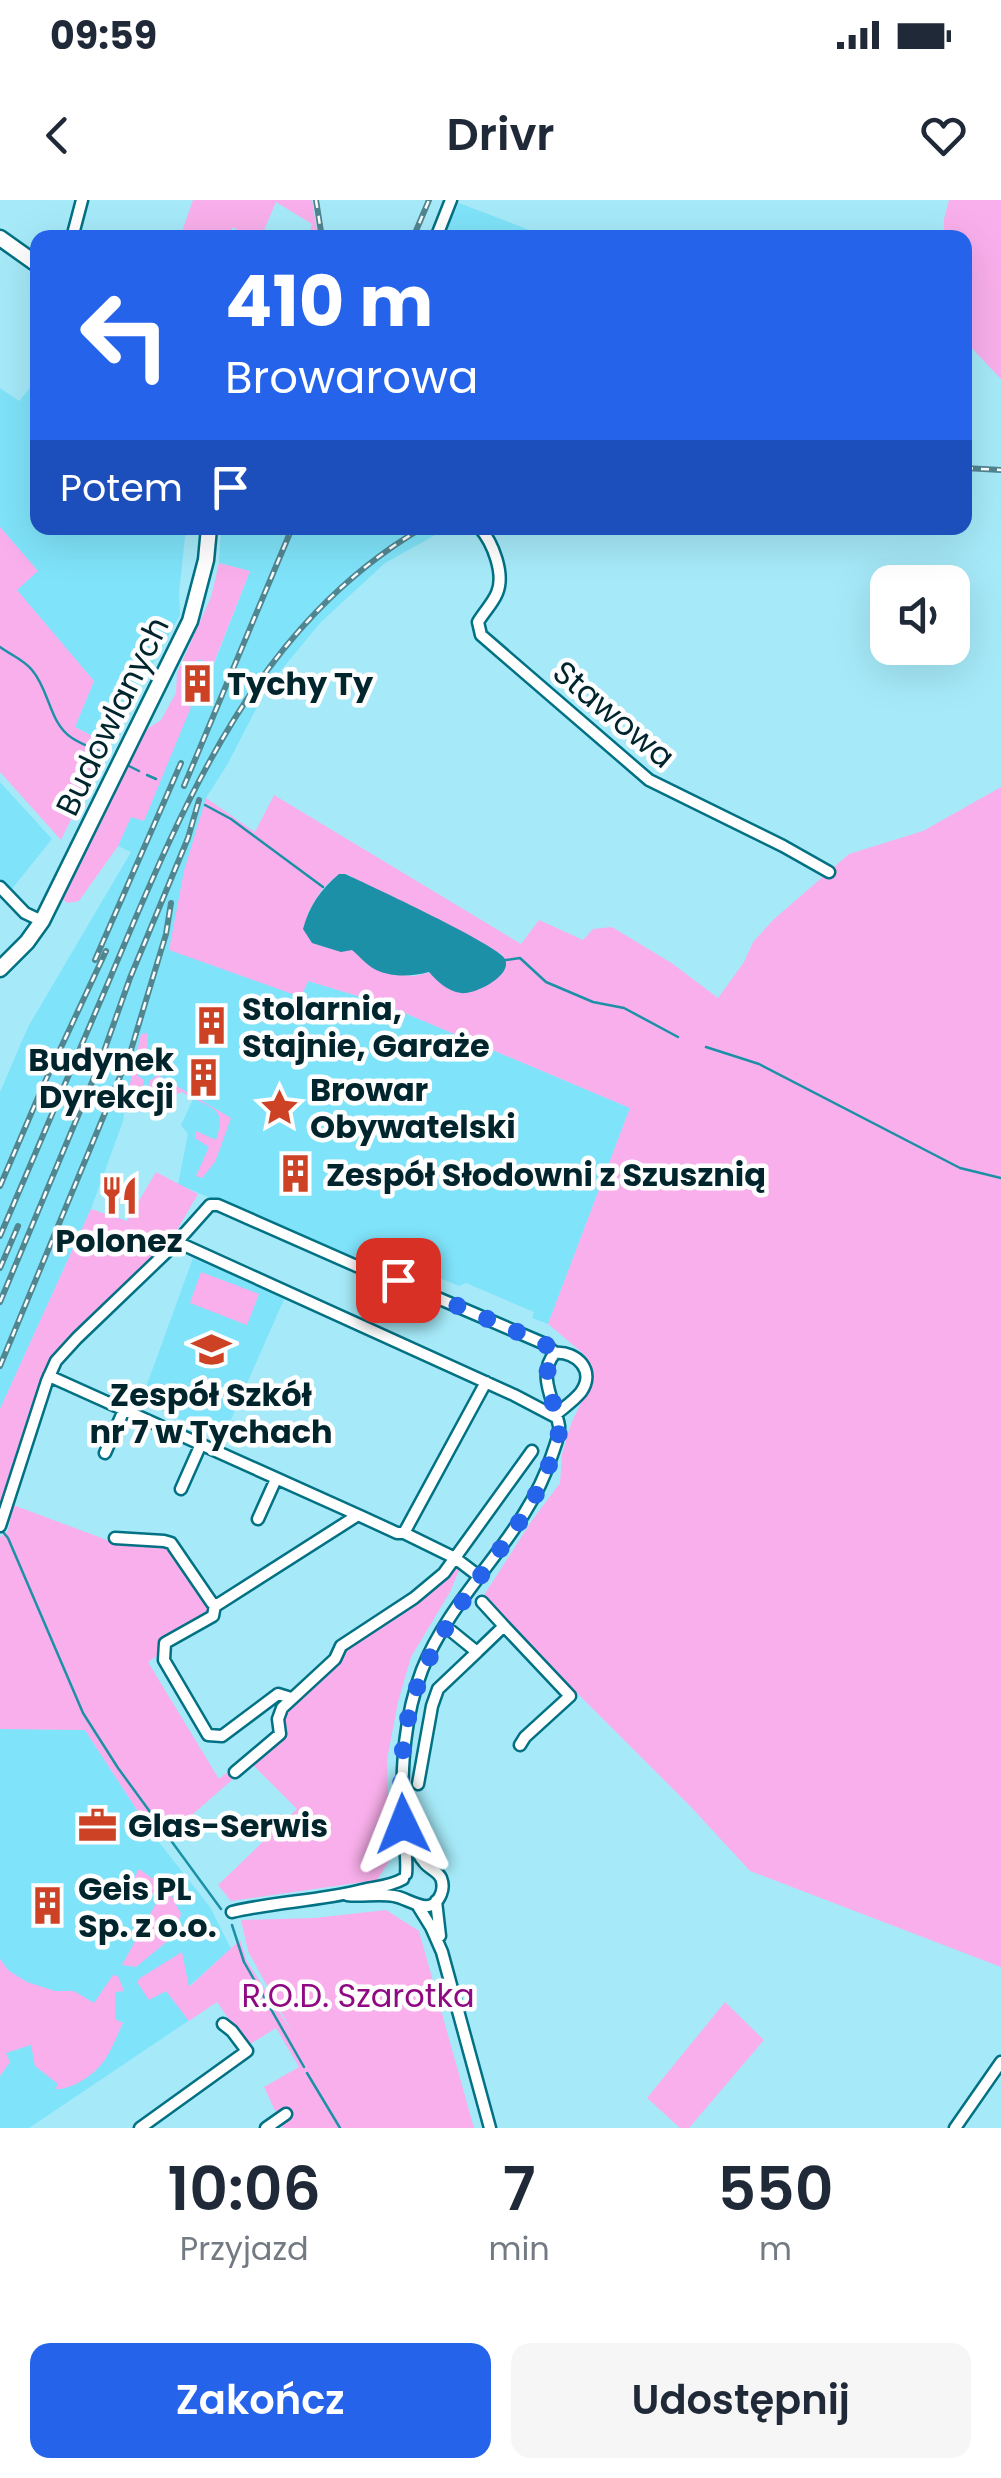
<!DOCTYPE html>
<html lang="pl">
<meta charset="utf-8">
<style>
body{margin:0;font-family:Poppins,sans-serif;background:#f6f6f7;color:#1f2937;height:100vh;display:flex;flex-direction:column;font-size:38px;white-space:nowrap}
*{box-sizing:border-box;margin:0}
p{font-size:32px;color:#747a83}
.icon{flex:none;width:55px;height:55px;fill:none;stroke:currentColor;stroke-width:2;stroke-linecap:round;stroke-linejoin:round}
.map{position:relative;height:1928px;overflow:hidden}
.side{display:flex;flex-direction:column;background:#fff;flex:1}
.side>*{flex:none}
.top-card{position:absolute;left:30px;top:30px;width:942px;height:305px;border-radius:20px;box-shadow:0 10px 40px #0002;background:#2563eb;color:#fff;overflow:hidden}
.controls{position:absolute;left:870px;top:365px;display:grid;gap:20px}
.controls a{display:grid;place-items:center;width:100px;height:100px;border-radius:20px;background:#fff;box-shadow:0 10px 40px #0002;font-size:50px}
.pin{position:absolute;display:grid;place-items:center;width:85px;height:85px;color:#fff;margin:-42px;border-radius:20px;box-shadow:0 5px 15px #0006}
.me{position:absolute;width:110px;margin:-55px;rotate:358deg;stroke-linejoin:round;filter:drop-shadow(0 0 8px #0008)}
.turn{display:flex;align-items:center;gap:35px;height:210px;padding:0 30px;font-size:45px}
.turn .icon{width:130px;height:130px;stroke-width:2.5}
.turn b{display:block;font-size:70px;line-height:85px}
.then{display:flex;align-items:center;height:95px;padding:0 30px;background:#0003;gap:20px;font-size:38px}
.eta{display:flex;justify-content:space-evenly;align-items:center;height:170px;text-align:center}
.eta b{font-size:60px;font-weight:600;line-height:70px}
.action{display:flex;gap:20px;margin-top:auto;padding:20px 30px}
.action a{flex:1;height:115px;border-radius:20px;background:#2563eb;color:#fff;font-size:40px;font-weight:600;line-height:115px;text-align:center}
.action a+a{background:#f6f6f7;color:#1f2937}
.status{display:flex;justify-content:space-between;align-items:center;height:70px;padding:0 50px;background:#fff;direction:ltr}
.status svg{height:28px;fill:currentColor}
header{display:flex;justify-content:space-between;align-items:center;height:130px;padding:0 30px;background:#fff;font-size:45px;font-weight:600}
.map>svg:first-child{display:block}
.built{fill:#7fe3f9}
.green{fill:#f9afeb;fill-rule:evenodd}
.water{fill:#1c90a6}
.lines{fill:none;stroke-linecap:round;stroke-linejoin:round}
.stream{stroke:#1c90a6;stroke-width:2.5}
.street-casing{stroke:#017183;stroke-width:15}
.secondary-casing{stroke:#017183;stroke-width:19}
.street{stroke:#fff;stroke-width:10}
.secondary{stroke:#fff;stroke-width:14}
.rail-casing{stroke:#518590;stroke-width:6}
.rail{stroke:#fefefe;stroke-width:2.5;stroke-dasharray:8;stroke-linecap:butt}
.route{stroke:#2563eb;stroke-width:18;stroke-dasharray:0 32.4}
.labels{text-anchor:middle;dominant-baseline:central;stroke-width:9;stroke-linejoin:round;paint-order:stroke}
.poi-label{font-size:32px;font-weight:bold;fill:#00252d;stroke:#fefefe;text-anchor:start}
.street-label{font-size:32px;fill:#00252d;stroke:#fefefe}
.park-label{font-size:32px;fill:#8f0982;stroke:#fefefe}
</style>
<div class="status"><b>09:59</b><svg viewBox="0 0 49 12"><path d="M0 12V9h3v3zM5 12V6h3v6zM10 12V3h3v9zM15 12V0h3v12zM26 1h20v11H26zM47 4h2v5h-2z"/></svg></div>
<header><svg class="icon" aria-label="back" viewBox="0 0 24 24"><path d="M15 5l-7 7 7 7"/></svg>Drivr<svg class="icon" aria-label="heart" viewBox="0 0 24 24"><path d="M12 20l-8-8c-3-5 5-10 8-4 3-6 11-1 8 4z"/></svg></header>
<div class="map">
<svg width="1001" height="1928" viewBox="0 0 1001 1928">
<rect width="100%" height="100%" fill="#a6eaf9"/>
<path class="built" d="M 459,3 L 532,31 L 530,37 L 442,37 Z
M 37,180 L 38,328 L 186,328 L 179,393 L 180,415 L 108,544 L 75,527 L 94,481 L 16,390 L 37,371 L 0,327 L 0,188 L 19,201 Z
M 221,328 L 448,328 L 385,363 L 321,422 L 268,486 L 227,565 L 206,598 L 300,797 L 308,781 L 381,803 L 630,908 L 548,1124 L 532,1118 L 534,1112 L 466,1083 L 459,1086 L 391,1058 L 386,1068 L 379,1071 L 373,1069 L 178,984 L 188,934 L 181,925 L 193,899 L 182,892 L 176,894 L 169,890 L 170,886 L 164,883 L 149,891 L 151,904 L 126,901 L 123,921 L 91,1009 L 0,1209 L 0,892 L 28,827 L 131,652 L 118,646 L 131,616 L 143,621 L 190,506 L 181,503 L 199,459 L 214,464 L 250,371 L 219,363 Z
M 0,582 L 52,639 L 11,690 L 0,678 Z
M 193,1058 L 285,1097 L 226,1231 L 220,1238 L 141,1201 Z
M 0,1529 L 85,1530 L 154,1636 L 210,1707 L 231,1749 L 188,1787 L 206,1809 L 29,1928 L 0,1928 Z"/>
<path class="green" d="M 193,0 L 312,0 L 318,37 L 309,37 L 312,24 L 276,2 L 261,37 L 247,37 L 233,27 L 227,37 L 180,37 Z
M 949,0 L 1001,0 L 1001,179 L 965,141 L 965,38 L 944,37 L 944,19 Z
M 0,327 L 38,371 L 17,390 L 94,481 L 75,527 L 108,544 L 61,640 L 0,572 Z
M 219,363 L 250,371 L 213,465 L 199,459 L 181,502 L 191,507 L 144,621 L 131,617 L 118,646 L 79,701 L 68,703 L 61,699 L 64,690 L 144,531 L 161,520 L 176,493 L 177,473 L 211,397 Z
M 1001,587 L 1001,1767 L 750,1671 L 691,1607 L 482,1398 L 533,1319 L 560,1283 L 562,1254 L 571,1224 L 590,1183 L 592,1174 L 586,1156 L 548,1124 L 630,908 L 381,803 L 308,781 L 301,797 L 169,750 L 184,671 L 206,598 L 255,632 L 274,595 L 521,744 L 539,720 L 583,740 L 593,729 L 612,727 L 673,764 L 718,798 L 744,762 L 753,742 L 773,720 L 849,654 L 923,631 ZM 339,674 L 346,674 L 503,755 L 414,776 L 391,774 L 360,756 L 307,714 L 323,688 Z
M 148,833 L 147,856 L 140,858 L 136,865 L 138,876 L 144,880 L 140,897 L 143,897 L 146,880 L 146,899 L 148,900 L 149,881 L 158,875 L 231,918 L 215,962 L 202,978 L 196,976 L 209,947 L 195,938 L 196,931 L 216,940 C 228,904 210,910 182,892 L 176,894 L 169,890 L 170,886 L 164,883 L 149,891 L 151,904 L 126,901 L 141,834 Z
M 156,972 L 198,994 L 170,1042 L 55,1154 L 46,1169 L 0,1312 L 0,1209 L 91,1009 L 127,1021 Z
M 201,1072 L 259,1094 L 247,1125 L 190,1103 Z
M 13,1305 L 115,1343 L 148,1343 L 169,1347 L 218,1416 L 148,1462 L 219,1579 L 270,1537 L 285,1508 L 342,1451 L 416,1401 L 454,1367 L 461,1366 L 450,1392 L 411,1457 L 398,1502 L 387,1560 L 390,1660 L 377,1680 L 231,1701 L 218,1685 L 297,1609 L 251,1563 L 175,1630 L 154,1636 L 85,1530 L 0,1529 L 0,1337 L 8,1331 Z
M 139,1669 L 168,1689 L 181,1714 L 176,1734 L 136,1767 L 122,1765 L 159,1698 L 133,1680 Z
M 386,1710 L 419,1731 L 474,1928 L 283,1928 L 264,1887 L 299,1867 L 276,1828 L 247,1846 L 217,1802 L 189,1821 L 166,1791 L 149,1800 L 137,1782 L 140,1778 L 182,1752 L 189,1787 L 240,1740 L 247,1761 L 292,1832 L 248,1751 L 241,1720 L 314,1718 Z
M 0,1759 L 9,1771 L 27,1782 L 55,1791 L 74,1791 L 94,1803 L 113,1775 L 118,1776 L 124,1791 L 115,1792 L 115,1819 L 123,1823 C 117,1835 112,1850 104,1861 C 94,1875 72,1890 55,1889 L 58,1884 L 35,1866 L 31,1845 L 6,1853 L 10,1862 L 0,1876 Z
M 725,1802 L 764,1840 L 689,1928 L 680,1928 L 647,1898 Z"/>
<path class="water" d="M 339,674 L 345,674 C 367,684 500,746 505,759 C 513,776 474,795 461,793 C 447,791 438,782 429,772 C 411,777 388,778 371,767 C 364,762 358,755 352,750 L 341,752 L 312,743 L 303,729 C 309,706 321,689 339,674 Z"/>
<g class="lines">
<path class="stream" d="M 0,447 C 11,455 24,460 32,470 C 50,491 49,523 72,538 C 81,544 92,548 101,552
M 129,566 L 139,571
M 147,575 L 156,579
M 205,605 L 231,619 L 323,687
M 506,760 L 520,758 L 546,782 L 593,802 L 624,808 L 678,837
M 706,847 L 759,864 L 960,968 L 1001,978
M 3,1332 L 8,1338 L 83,1513 L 118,1568 L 221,1709
M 232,1725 L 244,1762 L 304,1867
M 307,1873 L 340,1928"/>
<defs>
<path id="street" d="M 72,38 L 82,0
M 436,38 L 451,0
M 480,328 C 493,343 505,374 497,393 C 493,403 484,412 478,422 L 481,435 L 649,580 L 783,646 L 829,672
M 0,687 L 25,713 L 42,721
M 177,1042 L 514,1195 L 554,1216
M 49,1176 L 358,1315
M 554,1216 C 563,1208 574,1201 581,1192 C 596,1171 577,1151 555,1153
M 105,1253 L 124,1210
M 181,1289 L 201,1244
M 258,1319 L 276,1279
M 0,1326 L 47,1181 L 56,1161 L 77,1138 L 177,1042 L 210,1005 L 218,1005 L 377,1075 L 398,1081 L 545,1144 L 555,1153
M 404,1333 L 455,1358 L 480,1377
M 115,1338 L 164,1341 L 171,1343 L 212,1403 L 217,1405 L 358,1315 L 397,1333 L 404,1333 L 486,1182
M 482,1402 L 504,1426
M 215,1405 L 213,1416 L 165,1443 L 164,1460 L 208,1535 L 222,1536 L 278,1494 L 291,1498
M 477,1452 L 504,1426 L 570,1496 L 525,1537 L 520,1545
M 235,1572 L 280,1534 L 278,1519 L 282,1508 L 335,1459 L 341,1446 L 414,1398 L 444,1373 L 532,1251
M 418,1584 L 432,1506 L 438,1489 L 477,1452 L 445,1426
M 406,1674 C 408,1653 402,1634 402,1613 C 402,1564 404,1517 422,1470 C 453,1391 526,1337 552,1255 C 555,1246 560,1235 559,1226 C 555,1202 536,1175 555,1153
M 347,1695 C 362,1697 378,1693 394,1696 C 409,1698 431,1719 441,1694 C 443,1689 443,1683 441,1678 C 437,1670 429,1669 424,1662 C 414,1651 411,1632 408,1618
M 436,1701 L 440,1736
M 418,1706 L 431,1727 L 442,1752 L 490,1928
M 232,1712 C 273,1702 317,1701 358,1691 C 374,1687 389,1687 403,1679
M 140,1928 L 247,1851 L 232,1831 L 223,1824
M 266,1928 L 286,1914
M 955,1928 L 1001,1862"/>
<path id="secondary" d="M 0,38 L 38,65
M 0,769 L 27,742 L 42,721 L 190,421 L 206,360 L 209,328"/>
</defs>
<use href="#street" class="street-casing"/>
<use href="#secondary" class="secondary-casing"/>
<use href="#street" class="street"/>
<use href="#secondary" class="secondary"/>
<defs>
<path id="rail" d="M 316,0 L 322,38
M 413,38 L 429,0
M 965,268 L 1001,270
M 184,586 L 292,328
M 95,760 L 181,563
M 0,986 L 43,886 L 106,751
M 0,1036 C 37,950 74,863 111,776 C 183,605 255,426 422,328
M 0,1068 L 18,1026
M 0,1102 L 98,868 L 130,778 L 188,638 L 199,600
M 0,1166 L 131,850 L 166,734 L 171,703"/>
</defs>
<use href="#rail" class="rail-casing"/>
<use href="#rail" class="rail"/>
</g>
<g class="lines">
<path class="route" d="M 398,1080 L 545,1144 L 556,1154 C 536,1175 556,1202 559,1226 C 560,1240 552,1258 547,1270 C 532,1309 506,1341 482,1374 C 420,1459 394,1517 403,1624"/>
</g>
<defs>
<symbol id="building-bare" viewBox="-9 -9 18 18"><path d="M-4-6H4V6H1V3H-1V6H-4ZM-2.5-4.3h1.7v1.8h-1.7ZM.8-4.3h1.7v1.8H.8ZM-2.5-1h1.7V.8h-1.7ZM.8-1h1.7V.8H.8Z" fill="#cd4225" stroke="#fefefe" stroke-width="2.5" paint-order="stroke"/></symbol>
<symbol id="sight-bare" viewBox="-9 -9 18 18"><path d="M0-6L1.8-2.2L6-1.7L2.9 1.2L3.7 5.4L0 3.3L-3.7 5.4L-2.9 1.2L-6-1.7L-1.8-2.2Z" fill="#cd4225" stroke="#fefefe" stroke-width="2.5" paint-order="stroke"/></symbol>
<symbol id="restaurant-bare" viewBox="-9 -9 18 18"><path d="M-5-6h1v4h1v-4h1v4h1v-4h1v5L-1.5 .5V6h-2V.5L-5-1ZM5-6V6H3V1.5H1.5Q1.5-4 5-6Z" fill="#cd4225" stroke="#fefefe" stroke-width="2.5" paint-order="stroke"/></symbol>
<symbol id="school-bare" viewBox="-9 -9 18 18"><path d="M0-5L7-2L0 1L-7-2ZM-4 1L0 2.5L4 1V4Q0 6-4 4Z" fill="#cd4225" stroke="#fefefe" stroke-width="2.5" paint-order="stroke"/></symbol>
<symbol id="office-bare" viewBox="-9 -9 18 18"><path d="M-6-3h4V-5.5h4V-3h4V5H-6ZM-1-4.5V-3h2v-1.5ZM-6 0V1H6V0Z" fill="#cd4225" stroke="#fefefe" stroke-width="2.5" paint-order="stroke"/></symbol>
</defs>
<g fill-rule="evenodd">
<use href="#building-bare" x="170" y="456" width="55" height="55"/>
<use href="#building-bare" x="184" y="798" width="55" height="55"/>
<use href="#building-bare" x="176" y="850" width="55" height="55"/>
<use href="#sight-bare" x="252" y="880" width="55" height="55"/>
<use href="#building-bare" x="268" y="946" width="55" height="55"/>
<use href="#restaurant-bare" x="92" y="968" width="55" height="55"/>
<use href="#school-bare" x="184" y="1122" width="55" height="55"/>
<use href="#office-bare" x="70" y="1598" width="55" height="55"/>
<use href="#building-bare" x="20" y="1678" width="55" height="55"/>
</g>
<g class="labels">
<g class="poi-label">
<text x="227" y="483">Tychy Ty</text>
<text x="242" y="808">Stolarnia,<tspan x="242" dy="37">Stajnie, Garaże</tspan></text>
<text x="174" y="859" text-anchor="end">Budynek<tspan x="174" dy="37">Dyrekcji</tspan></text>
<text x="310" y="889">Browar<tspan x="310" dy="37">Obywatelski</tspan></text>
<text x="326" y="974">Zespół Słodowni z Szusznią</text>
<text x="119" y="1040" text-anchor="middle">Polonez</text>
<text x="211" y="1194" text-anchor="middle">Zespół Szkół<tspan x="211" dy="37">nr 7 w Tychach</tspan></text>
<text x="128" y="1625">Glas-Serwis</text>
<text x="78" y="1688">Geis PL<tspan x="78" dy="37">Sp. z o.o.</tspan></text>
</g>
<g class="street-label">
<text transform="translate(614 514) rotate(40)">Stawowa</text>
<text transform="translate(112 516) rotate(-64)">Budowlanych</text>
</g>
<g class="park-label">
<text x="358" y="1795">R.O.D. Szarotka</text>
</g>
</g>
</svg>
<div class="controls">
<a><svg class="icon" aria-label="sound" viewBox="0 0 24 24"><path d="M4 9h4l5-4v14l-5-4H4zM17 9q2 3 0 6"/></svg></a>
</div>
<div class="pin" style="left:398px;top:1080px;background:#d93025"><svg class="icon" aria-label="arrive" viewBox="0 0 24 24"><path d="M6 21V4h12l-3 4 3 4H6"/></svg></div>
<svg class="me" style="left:403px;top:1624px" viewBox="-20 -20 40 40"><path d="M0-17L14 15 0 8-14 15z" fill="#2563eb" stroke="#fff" stroke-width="4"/></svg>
<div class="top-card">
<div class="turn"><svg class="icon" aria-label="left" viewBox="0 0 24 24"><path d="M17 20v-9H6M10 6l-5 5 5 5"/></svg><div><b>410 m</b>Browarowa</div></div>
<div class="then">Potem<svg class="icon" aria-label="arrive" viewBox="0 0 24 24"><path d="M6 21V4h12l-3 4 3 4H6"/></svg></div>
</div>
</div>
<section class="side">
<div class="eta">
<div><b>10:06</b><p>Przyjazd</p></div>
<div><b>7</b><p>min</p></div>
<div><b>550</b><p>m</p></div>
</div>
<div class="action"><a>Zakończ</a><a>Udostępnij</a></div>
</section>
